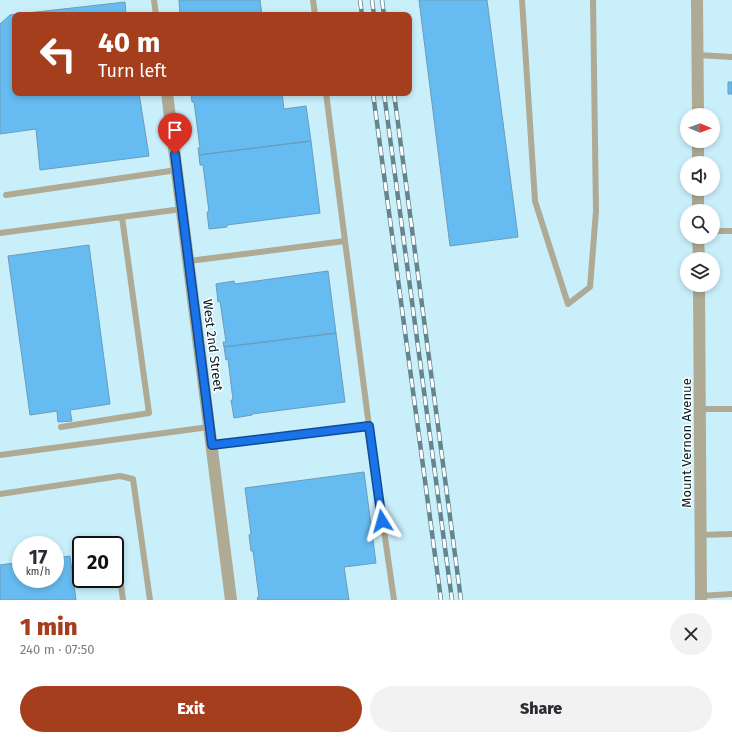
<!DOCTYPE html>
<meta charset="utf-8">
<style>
body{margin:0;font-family:"Fira Sans",sans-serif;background:#f2f2f3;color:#2b2b33;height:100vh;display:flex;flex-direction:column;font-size:15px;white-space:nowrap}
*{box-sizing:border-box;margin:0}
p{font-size:13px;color:#7c7c81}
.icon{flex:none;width:22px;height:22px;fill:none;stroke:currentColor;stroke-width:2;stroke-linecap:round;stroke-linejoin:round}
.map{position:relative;height:600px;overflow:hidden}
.sheet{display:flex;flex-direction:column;background:#fff;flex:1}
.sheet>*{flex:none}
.guide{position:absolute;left:12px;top:12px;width:400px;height:84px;border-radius:8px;box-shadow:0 2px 6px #0003;background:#a53e1c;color:#fff;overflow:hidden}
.needle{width:26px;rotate:91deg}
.buttons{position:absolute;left:680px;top:108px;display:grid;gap:8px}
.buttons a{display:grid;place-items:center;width:40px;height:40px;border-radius:50%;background:#fff;box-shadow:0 2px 6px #0003;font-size:20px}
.speed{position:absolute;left:12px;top:536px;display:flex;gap:8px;font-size:20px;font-weight:700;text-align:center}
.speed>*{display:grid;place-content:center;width:52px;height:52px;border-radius:50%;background:#fff;box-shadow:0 2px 6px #0003;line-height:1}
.speed small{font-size:10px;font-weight:400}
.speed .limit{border:2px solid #111;border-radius:6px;background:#fff;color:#111}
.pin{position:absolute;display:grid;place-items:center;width:34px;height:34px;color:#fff;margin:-41px -17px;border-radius:50% 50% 50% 0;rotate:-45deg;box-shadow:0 0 4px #0007}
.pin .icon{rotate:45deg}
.me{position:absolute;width:44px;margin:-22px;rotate:352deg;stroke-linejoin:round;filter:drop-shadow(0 0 3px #0008)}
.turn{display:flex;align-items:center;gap:14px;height:84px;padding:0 20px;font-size:18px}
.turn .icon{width:52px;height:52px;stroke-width:2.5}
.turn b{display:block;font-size:28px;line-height:34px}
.round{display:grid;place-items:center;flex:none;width:42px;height:42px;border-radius:21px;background:#f2f2f3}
.headline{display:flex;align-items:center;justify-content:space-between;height:68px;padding:0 20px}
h1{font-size:24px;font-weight:800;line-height:30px;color:#a53e1c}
.cta{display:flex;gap:8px;margin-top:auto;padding:8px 20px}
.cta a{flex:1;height:46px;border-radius:24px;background:#a53e1c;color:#fff;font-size:16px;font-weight:800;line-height:46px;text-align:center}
.cta a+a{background:#f2f2f3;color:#2b2b33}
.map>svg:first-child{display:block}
.building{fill:#66bcf1;stroke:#6a9cbc}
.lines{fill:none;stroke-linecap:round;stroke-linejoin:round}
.lane{stroke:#aeaa93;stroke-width:6}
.street{stroke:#aeaa93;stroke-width:12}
.rail-casing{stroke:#64858e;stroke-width:4.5}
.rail{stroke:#fff;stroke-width:3;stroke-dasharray:9;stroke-linecap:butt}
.route-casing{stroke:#114b97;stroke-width:10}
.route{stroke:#1a73e8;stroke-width:7}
.labels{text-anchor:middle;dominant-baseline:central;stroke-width:3;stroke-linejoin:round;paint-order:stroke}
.street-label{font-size:13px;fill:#011c23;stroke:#fff}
</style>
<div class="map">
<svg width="732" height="600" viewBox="0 0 732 600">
<rect width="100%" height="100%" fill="#c9effb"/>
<path class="building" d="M 179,0 L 260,0 L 262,15 L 180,15 Z
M 419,0 L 487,0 L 518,237 L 450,246 Z
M 125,2 L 126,15 L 15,15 L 15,93 L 139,93 L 149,156 L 40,170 L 36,129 L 0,134 L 0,24 L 10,15 Z
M 728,82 L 732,82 L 732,94 L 728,94 Z
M 191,93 L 282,93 L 284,109 L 306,106 L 311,141 L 199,155 L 198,148 L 200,148 L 194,102 L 192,102 Z
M 311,141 L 320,213 L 227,225 L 227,227 L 209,229 L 207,212 L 209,212 L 203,165 L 200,165 L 199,155 Z
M 89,245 L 110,404 L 70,410 L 72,421 L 58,422 L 57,411 L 30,415 L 8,256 Z
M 328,271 L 336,333 L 224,347 L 223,342 L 226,342 L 220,301 L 218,302 L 216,284 L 234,281 L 235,284 Z
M 336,333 L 345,402 L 252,414 L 252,415 L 234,418 L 231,400 L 233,400 L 228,359 L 226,360 L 224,347 Z
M 364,472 L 376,563 L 344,567 L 349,600 L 258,600 L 257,598 L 259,597 L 253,551 L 251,551 L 249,535 L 251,534 L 245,488 Z
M 70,556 L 76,600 L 0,600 L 0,565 L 21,562 L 21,579 L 55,579 L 55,558 Z"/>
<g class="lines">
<path class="lane" d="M 154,0 L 156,15
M 313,0 L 315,15
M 522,0 L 535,201 L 568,304 L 590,287 L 596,211 L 593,0
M 697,55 L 732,57
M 326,93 L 345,241
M 6,195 L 177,170
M 713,231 L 732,231
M 0,233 L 182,209
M 189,261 L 345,241 L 369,426
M 699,409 L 732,409
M 61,427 L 149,413 L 122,217
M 212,445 L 369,426 L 394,600
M 0,455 L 209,427
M 0,494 L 120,476 L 133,479 L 150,600
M 700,535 L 732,534
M 120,577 L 123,600
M 700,596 L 732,594"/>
<path class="street" d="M 697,0 L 698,115
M 167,93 L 231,600
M 698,141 L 698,163
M 698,189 L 698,211
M 698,237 L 699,259
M 699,285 L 701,600"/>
<defs>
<path id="rail" d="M 360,0 L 362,15
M 372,0 L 374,15
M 382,0 L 384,15
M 373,93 L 441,600
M 384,93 L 452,600
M 394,93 L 461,600"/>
</defs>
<use href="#rail" class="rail-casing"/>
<use href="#rail" class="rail"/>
</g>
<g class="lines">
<defs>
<path id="route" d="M 175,154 L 212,445 L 369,426 L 382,521"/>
</defs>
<use href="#route" class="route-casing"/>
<use href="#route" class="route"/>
</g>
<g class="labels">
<g class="street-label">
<text transform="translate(213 345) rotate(83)">West 2nd Street</text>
<text transform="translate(686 443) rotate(-90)">Mount Vernon Avenue</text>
</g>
</g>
</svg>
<div class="buttons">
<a><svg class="needle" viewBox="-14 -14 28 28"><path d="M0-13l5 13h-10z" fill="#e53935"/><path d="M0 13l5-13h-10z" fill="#7c7c81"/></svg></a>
<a><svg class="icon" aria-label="sound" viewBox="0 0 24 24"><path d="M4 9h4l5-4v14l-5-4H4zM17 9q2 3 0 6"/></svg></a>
<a><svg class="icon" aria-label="search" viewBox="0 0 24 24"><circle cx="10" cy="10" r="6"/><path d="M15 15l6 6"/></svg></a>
<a><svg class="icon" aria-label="layers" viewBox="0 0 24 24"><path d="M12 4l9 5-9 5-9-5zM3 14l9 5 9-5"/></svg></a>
</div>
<div class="speed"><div>17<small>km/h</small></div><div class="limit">20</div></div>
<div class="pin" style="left:175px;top:154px;background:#d93025"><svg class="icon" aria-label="arrive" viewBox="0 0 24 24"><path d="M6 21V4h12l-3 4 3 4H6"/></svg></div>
<svg class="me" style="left:382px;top:521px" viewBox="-20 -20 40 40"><path d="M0-17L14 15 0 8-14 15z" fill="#1a73e8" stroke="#fff" stroke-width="4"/></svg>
<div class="guide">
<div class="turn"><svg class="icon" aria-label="left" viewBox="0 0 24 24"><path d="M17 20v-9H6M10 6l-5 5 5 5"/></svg><div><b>40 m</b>Turn left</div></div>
</div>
</div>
<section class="sheet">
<div class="headline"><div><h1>1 min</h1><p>240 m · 07:50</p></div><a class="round"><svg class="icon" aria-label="close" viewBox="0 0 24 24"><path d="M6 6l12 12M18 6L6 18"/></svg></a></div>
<div class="cta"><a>Exit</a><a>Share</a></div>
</section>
